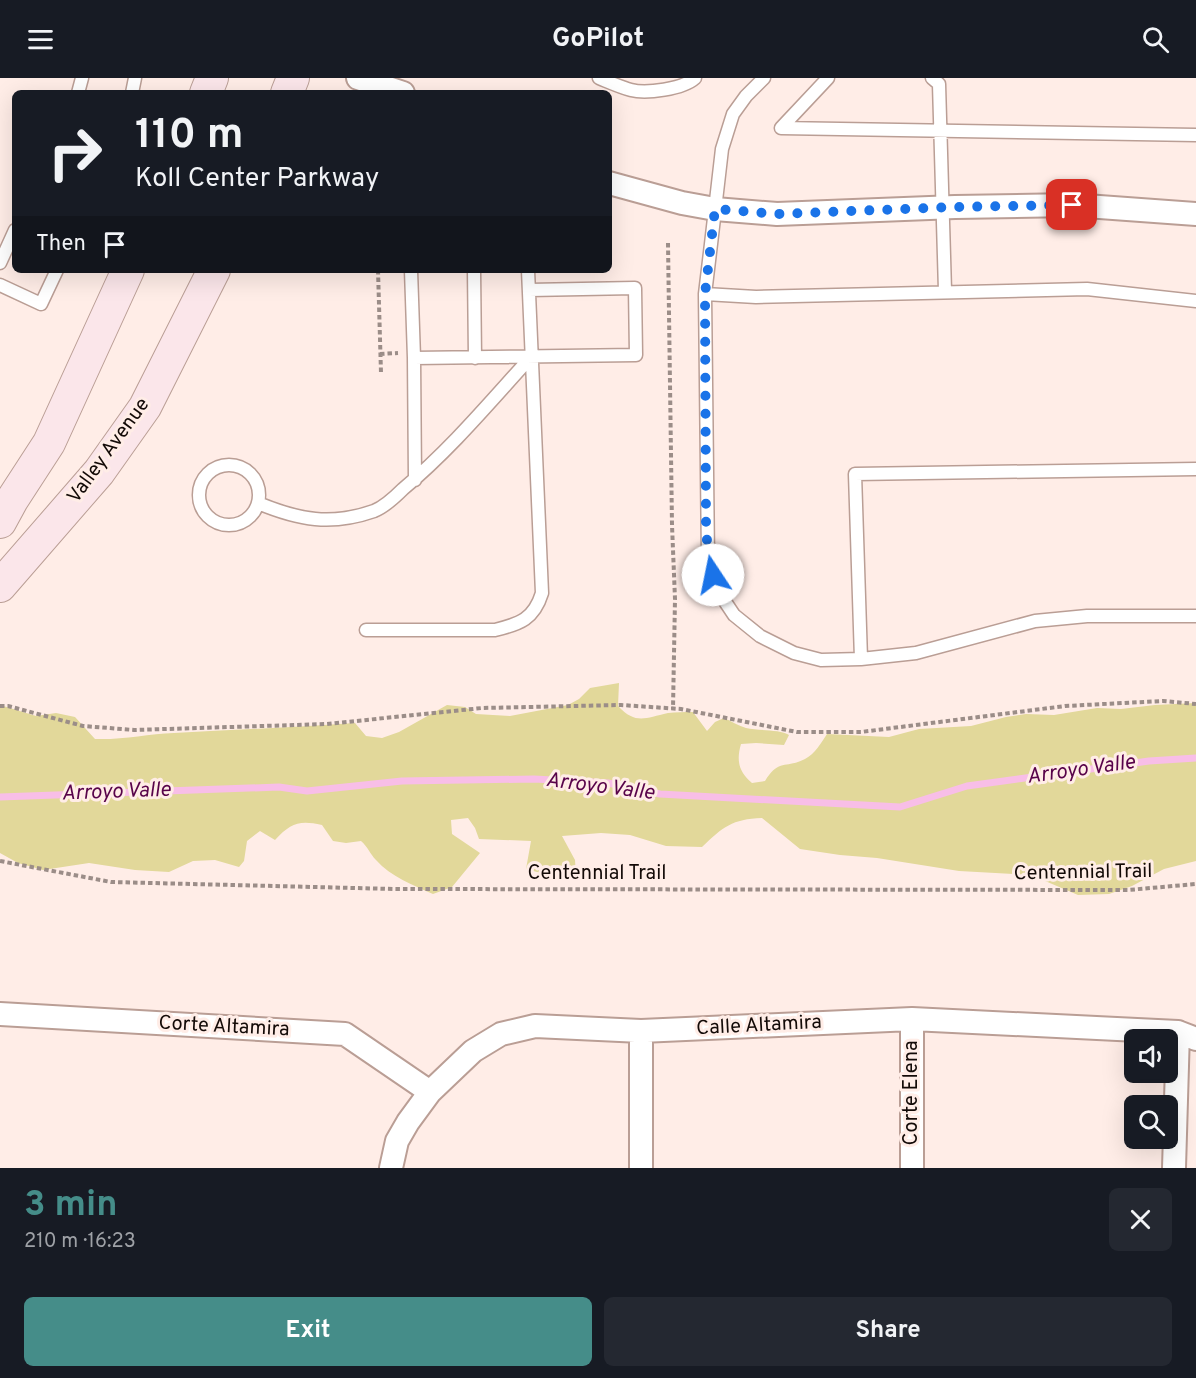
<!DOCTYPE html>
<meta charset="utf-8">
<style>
body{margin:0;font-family:Overpass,sans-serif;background:#242831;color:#f1f3f6;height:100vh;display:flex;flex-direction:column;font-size:22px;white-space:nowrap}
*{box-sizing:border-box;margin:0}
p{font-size:20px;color:#9ea1a6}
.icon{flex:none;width:33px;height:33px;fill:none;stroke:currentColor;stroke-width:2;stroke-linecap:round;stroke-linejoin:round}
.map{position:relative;height:1090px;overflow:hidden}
.sheet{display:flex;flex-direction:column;background:#171b24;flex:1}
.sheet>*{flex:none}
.guide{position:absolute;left:12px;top:12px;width:600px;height:183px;border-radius:9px;box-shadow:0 6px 24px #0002;background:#171b24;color:#f1f3f6;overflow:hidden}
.buttons{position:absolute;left:1124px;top:951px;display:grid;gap:12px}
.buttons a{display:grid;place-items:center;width:54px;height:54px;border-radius:9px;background:#171b24;box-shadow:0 6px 24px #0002;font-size:30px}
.pin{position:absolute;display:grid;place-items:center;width:51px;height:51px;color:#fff;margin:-26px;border-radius:12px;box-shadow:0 3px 9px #0006}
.me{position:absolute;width:66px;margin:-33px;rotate:349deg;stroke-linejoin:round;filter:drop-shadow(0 0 4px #0008)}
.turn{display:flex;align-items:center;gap:21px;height:126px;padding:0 24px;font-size:27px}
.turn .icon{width:78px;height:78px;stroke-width:2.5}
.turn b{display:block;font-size:42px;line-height:51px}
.then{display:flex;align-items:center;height:57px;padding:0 24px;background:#0003;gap:12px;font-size:22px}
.round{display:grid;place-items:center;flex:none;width:63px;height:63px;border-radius:9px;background:#242831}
.overview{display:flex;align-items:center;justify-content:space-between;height:102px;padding:0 24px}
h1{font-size:36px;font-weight:700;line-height:45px;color:#458d89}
.action{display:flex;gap:12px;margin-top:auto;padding:12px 24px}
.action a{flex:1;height:69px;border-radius:9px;background:#458d89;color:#fff;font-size:24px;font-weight:700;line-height:69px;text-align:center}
.action a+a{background:#242831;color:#f1f3f6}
header{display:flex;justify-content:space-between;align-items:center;height:78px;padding:0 24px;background:#171b24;font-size:27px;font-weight:700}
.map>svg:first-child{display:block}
.green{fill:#e2d89a}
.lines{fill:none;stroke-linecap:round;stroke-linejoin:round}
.stream{stroke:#f8bee7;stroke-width:7}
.lane-casing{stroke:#ba9e95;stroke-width:15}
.street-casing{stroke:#ba9e95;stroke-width:26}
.secondary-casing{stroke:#ba9e95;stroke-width:34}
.path{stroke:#9b8d88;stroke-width:4;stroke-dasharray:4.5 3;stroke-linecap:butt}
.lane{stroke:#fff;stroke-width:12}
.street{stroke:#fff;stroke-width:22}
.secondary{stroke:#fbe6ea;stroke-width:32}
.route{stroke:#1a73e8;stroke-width:10;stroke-dasharray:0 18}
.labels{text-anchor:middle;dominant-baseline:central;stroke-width:6;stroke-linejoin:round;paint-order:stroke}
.street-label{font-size:20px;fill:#130a07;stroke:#ffede7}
.water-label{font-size:21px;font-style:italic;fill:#58034a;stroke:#ffede7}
</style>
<header><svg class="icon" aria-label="menu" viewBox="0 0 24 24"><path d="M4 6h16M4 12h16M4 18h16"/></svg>GoPilot<svg class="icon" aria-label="search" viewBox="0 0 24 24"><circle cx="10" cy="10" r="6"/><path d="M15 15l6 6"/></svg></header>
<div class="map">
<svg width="1196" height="1090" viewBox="0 0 1196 1090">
<rect width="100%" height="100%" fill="#ffede7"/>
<path class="green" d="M 619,605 L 618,628 C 636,647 645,640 668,635 C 676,634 684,634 693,634 L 707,653 L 715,644 L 724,640 C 731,643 739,648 746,650 C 758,653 780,651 789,657 L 784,667 L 756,665 L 741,666 C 736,683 739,694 752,705 L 765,703 C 779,680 786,691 805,681 C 815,676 821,665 827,656 L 889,659 L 919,651 L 971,648 L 1006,639 L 1026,636 L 1054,637 L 1097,630 L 1121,631 L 1155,627 L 1196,625 L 1196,783 L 1164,791 L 1132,808 L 1109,816 L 1078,817 L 1031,797 L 959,793 L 877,780 L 840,777 L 800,771 L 762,740 C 732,741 723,749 702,769 L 666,768 L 630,757 L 601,755 L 562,758 L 575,782 L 576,797 L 548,797 L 526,791 L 531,763 L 479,761 L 475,750 L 468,740 L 451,742 L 452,756 L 480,775 L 452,809 L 433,816 C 413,807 391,799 376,782 C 370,776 368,769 361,763 L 346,765 L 333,763 L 322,747 C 299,742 291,745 275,762 L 260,753 L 247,763 L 244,783 L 239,789 L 215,782 L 193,783 L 169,794 L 135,792 L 89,785 L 43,792 L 18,785 L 0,775 L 0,627 L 36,638 L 56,635 L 75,639 L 95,661 C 122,662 148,656 174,655 C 235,652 295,649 355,645 L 366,658 L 382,660 L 399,654 L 447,627 L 465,629 L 476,636 L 510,638 L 568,627 L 579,621 L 590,610 Z"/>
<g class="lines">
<path class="stream" d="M 0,719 L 279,709 L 307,713 L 402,703 L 534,701 L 608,705 L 660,716 L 900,729 L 967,708 L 1149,683 L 1196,680"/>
<defs>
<path id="lane" d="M 599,0 C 609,4 620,9 631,12 C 646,16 683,11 695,0
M 764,0 L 746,18 L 733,36 L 722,71 L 711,166 L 705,216 L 708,481 L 718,513 L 734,537 L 760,558 L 794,575 L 821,582 L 861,581 L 916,575 L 1035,543 L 1087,538 L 1196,538
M 828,0 L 781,50 L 1196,57
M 932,0 L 939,6 L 945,213
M 78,15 L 82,0
M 132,15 L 135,0
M 0,185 L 15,152
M 411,192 L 414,280 L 415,402
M 474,192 L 475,280
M 0,207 L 41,226 L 57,192
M 705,216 L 756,219 L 1087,211 L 1196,223
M 414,280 L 636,277 L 635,210 L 529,212
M199 417a30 30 0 1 1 60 0a30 30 0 1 1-60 0Z
M 258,425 C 299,442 331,448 374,433 C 384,429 395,419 403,411 C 450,372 490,324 531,279
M 366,552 L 495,552 C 520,546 534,541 542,515 L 528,192
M 861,581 L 855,396 L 1196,391"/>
<path id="street" d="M 358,0 L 403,15
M 609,105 L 682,125 L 715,131 L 777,136 L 955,129 L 1072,127 L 1196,136
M 0,936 L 345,956 L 430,1014
M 641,953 L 641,1090
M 391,1090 L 397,1063 L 408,1044 L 430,1014 L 473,973 L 501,956 L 535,948 L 641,953 L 912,941 L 1178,954 L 1196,961
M 912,1090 L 912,941
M 1174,1090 L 1178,954"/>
<path id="secondary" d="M 206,15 L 212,0
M 287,15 L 293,0
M 0,444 L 12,422 L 49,365 L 128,192
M 0,508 L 99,394 L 145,329 L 214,192"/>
</defs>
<use href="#lane" class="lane-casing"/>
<use href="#street" class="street-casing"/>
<use href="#secondary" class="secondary-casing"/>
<path class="path" d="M 668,165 L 672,447 L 675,521 L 673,631
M 378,192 L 381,295
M 380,276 L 398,275
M 0,628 L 8,628 L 83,648 L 134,652 L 327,646 L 482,630 L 621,627 L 681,631 L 797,654 L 861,654 L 1065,628 L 1163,623 L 1196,626
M 0,783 L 111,804 L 395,811 L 1128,812 L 1196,806"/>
<use href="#lane" class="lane"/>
<use href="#street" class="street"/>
<use href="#secondary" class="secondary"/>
</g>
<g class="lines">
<path class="route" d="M 713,497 L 708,481 L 706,445 L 705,216 L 715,131 L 777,136 L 955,129 L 1072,127"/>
</g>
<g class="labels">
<g class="street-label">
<text transform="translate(109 373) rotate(-54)">Valley Avenue</text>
<text transform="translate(1083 795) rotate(-1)">Centennial Trail</text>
<text x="597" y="796">Centennial Trail</text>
<text transform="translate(759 948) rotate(-3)">Calle Altamira</text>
<text transform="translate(224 949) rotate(3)">Corte Altamira</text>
<text transform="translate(912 1015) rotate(-90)">Corte Elena</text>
</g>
<g class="water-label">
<text transform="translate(1081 692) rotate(-8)">Arroyo Valle</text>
<text transform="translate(600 709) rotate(7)">Arroyo Valle</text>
<text transform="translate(116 714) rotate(-2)">Arroyo Valle</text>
</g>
</g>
</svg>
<div class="buttons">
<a><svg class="icon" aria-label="sound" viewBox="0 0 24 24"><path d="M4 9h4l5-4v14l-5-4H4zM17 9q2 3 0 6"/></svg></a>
<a><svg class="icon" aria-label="search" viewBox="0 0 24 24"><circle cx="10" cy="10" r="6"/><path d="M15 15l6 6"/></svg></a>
</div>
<div class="pin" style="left:1072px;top:127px;background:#d93025"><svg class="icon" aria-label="arrive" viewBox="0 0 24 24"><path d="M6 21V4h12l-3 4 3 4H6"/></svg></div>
<svg class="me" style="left:713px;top:497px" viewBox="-20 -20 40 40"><circle r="19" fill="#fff"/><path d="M0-13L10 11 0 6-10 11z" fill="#1a73e8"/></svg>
<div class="guide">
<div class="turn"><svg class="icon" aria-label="right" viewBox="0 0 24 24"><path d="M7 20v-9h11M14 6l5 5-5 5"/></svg><div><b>110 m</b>Koll Center Parkway</div></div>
<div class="then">Then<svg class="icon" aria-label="arrive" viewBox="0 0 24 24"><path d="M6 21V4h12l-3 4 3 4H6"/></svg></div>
</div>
</div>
<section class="sheet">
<div class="overview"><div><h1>3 min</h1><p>210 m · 16:23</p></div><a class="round"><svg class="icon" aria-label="close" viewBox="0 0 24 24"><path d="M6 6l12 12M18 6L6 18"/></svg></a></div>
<div class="action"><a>Exit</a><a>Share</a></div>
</section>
